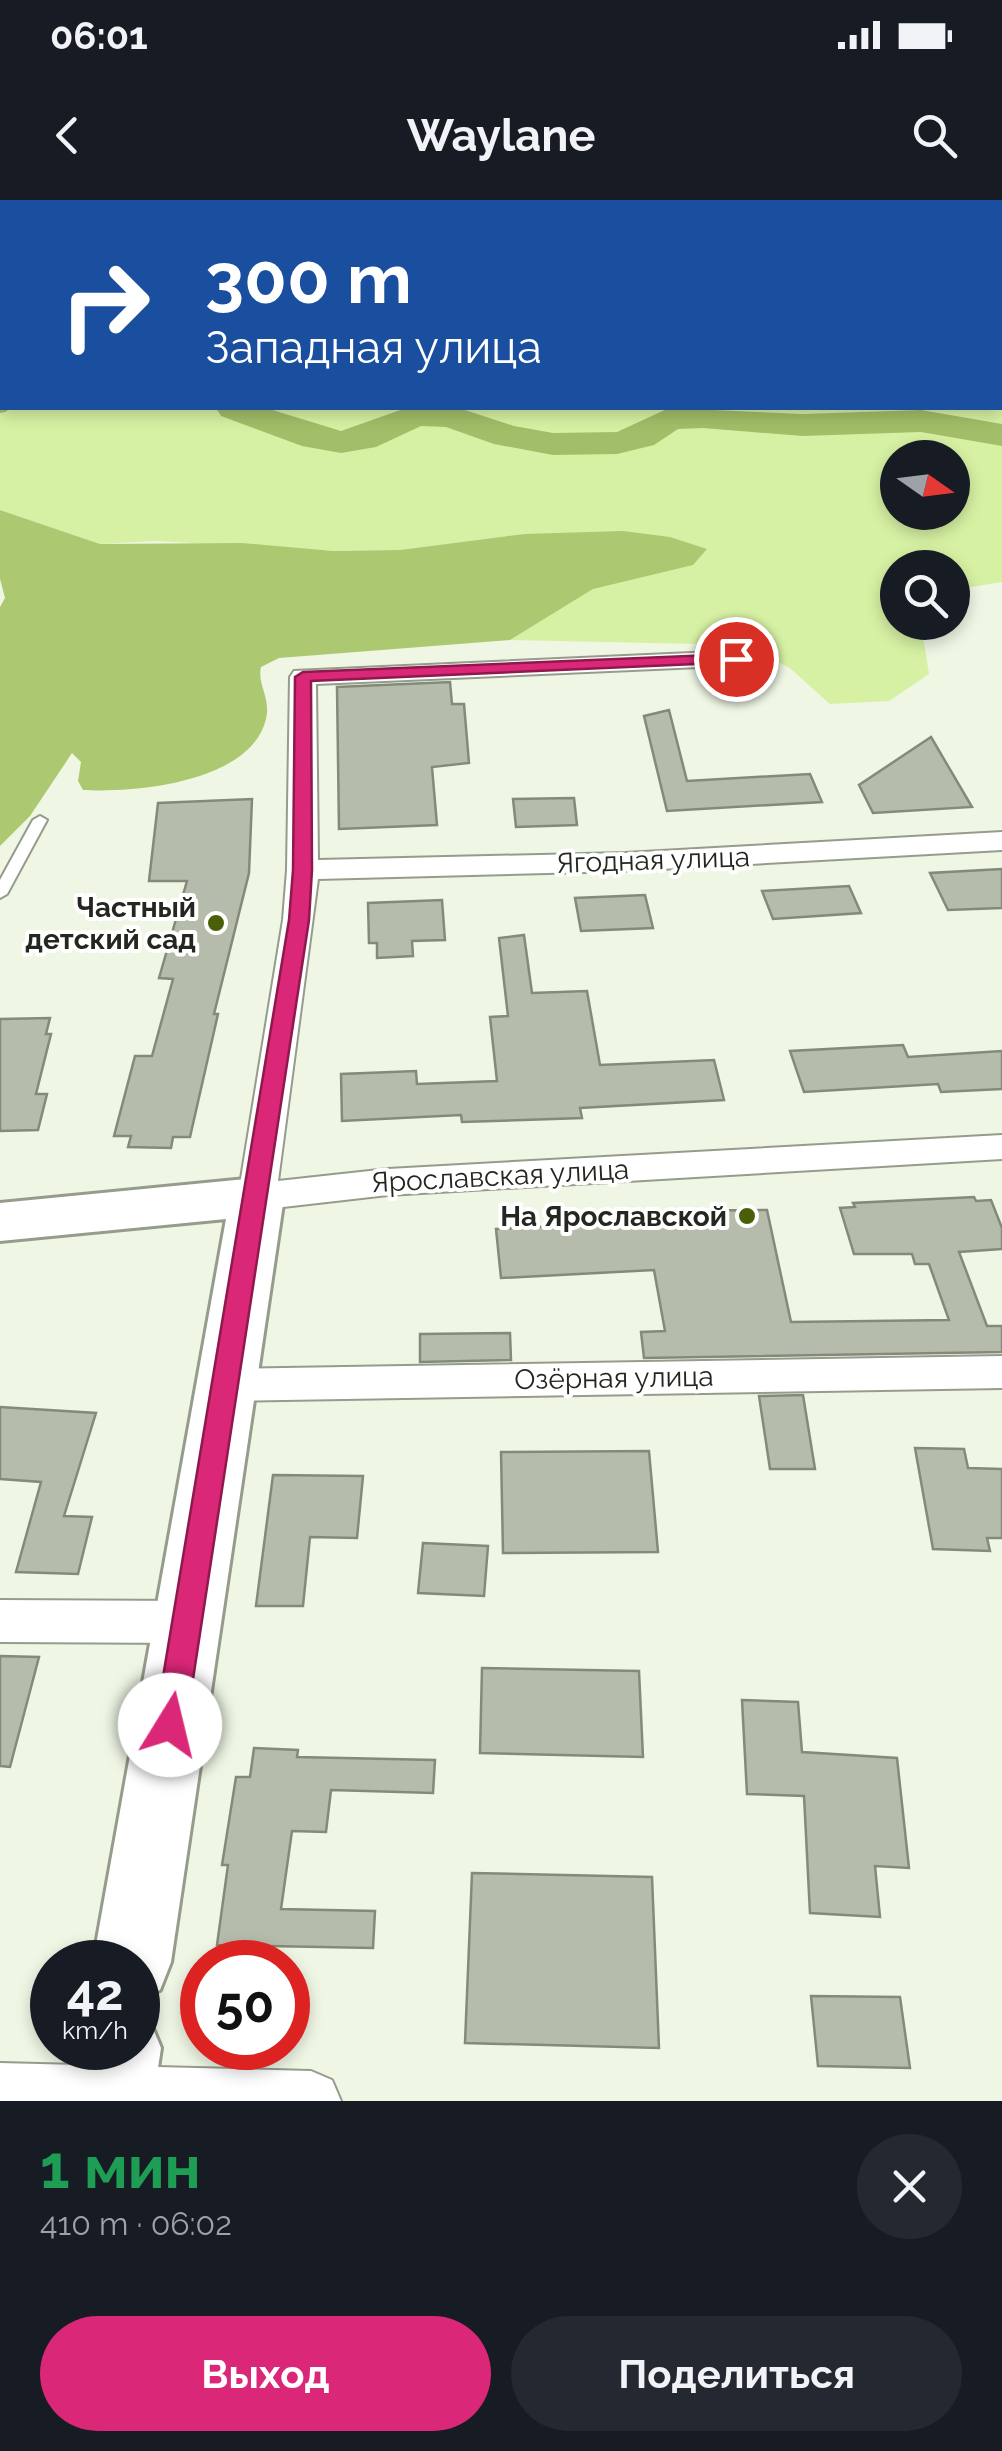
<!DOCTYPE html>
<html lang="ru">
<meta charset="utf-8">
<style>
body{margin:0;font-family:Raleway,sans-serif;background:#242831;color:#f1f3f6;height:100vh;display:flex;flex-direction:column;font-size:38px;white-space:nowrap}
*{box-sizing:border-box;margin:0}
p{font-size:32px;color:#9ea1a6}
.icon{flex:none;width:55px;height:55px;fill:none;stroke:currentColor;stroke-width:2;stroke-linecap:round;stroke-linejoin:round}
.map{position:relative;height:1901px;overflow:hidden}
.panel{display:flex;flex-direction:column;background:#171b24;flex:1}
.panel>*{flex:none}
.banner{position:absolute;left:0px;top:0px;width:1002px;height:210px;box-shadow:0 5px 15px #0003;background:#1a4fa0;color:#fff;overflow:hidden}
.needle{width:65px;rotate:104deg}
.fabs{position:absolute;left:880px;top:240px;display:grid;gap:20px}
.fabs a{display:grid;place-items:center;width:90px;height:90px;border-radius:50%;background:#171b24;box-shadow:0 5px 15px #0003;font-size:50px}
.speed{position:absolute;left:30px;top:1740px;display:flex;gap:20px;font-size:50px;font-weight:700;text-align:center}
.speed>*{display:grid;place-content:center;width:130px;height:130px;border-radius:50%;background:#171b24;box-shadow:0 5px 15px #0003;line-height:1}
.speed small{font-size:25px;font-weight:400}
.speed .limit{border:15px solid #d22;background:#fff;color:#111}
.pin{position:absolute;display:grid;place-items:center;width:85px;height:85px;color:#fff;margin:-42px;border:5px solid #fff;border-radius:50%;box-shadow:0 2px 10px #0007}
.me{position:absolute;width:110px;margin:-55px;rotate:9deg;stroke-linejoin:round;filter:drop-shadow(0 0 8px #0008)}
.turn{display:flex;align-items:center;gap:35px;height:210px;padding:0 40px;font-size:45px}
.turn .icon{width:130px;height:130px;stroke-width:2.5}
.turn b{display:block;font-size:70px;line-height:85px}
.round{display:grid;place-items:center;flex:none;width:105px;height:105px;border-radius:52px;background:#242831}
.head{display:flex;align-items:center;justify-content:space-between;height:170px;padding:0 40px}
h1{font-size:60px;font-weight:700;line-height:75px;color:#1e9e55}
.primary-button{display:flex;gap:20px;margin-top:auto;padding:20px 40px}
.primary-button a{flex:1;height:115px;border-radius:60px;background:#db2777;color:#fff;font-size:40px;font-weight:700;line-height:115px;text-align:center}
.primary-button a+a{background:#242831;color:#f1f3f6}
.status{display:flex;justify-content:space-between;align-items:center;height:70px;padding:0 50px;background:#171b24;direction:ltr}
.status svg{height:28px;fill:currentColor}
header{display:flex;justify-content:space-between;align-items:center;height:130px;padding:0 40px;background:#171b24;font-size:45px;font-weight:700}
.map>svg:first-child{display:block}
.green{fill:#d6f1a3;fill-rule:evenodd}
.forest{fill:#acc972}
.lines{fill:none;stroke-linecap:round;stroke-linejoin:round}
.stream-far1{stroke:#a2be68;stroke-width:5}
.stream{stroke:#a2be68;stroke-width:8}
.river{fill:#a2be68;fill-rule:evenodd}
.building{fill:#b6bcab;stroke:#848a7a;stroke-width:2.5}
.lane-casing{stroke:#969c8c;stroke-width:4}
.street-casing{stroke:#969c8c;stroke-width:4}
.secondary-casing{stroke:#969c8c;stroke-width:6}
.lane{fill:#fff;fill-rule:evenodd}
.street{fill:#fff;fill-rule:evenodd}
.secondary{fill:#fff;fill-rule:evenodd}
.route{fill:#db2777;stroke:#8e194d;stroke-width:2.5}
.poi-dot{fill:#495f08;stroke:#fff;stroke-width:4}
.labels{text-anchor:middle;dominant-baseline:central;stroke-width:8;stroke-linejoin:round;paint-order:stroke}
.street-label{font-size:28px;fill:#242720;stroke:#fff}
.poi-label{font-size:28px;font-weight:bold;fill:#242720;stroke:#fff;text-anchor:end}
</style>
<div class="status"><b>06:01</b><svg viewBox="0 0 49 12"><path d="M0 12V9h3v3zM5 12V6h3v6zM10 12V3h3v9zM15 12V0h3v12zM26 1h20v11H26zM47 4h2v5h-2z"/></svg></div>
<header><svg class="icon" aria-label="back" viewBox="0 0 24 24"><path d="M15 5l-7 7 7 7"/></svg>Waylane<svg class="icon" aria-label="search" viewBox="0 0 24 24"><circle cx="10" cy="10" r="6"/><path d="M15 15l6 6"/></svg></header>
<div class="map">
<svg width="1002" height="1901" viewBox="0 0 1002 1901">
<rect width="100%" height="100%" fill="#eff6e4"/>
<path class="green" d="M 0,20 L 2,208 L 1000,208 L 1002,124 L 1002,382 L 953,390 L 952,368 L 898,368 L 898,422 L 908,423 L 924,442 L 929,474 L 889,501 L 830,504 L 791,469 L 747,445 L 510,440 L 593,389 L 632,377 L 524,334 L 400,350 L 333,351 L 157,341 L 100,344 L 0,310 ZM 898,258 L 952,258 L 952,312 L 898,312 Z"/>
<path class="forest" d="M 0,310 L 100,344 L 242,343 L 333,351 L 400,350 L 524,334 L 623,331 L 670,337 L 707,349 L 693,365 L 593,389 L 510,440 L 279,458 L 261,467 C 257,485 271,497 266,519 C 251,582 136,593 83,590 L 78,581 L 81,562 L 72,553 L 30,616 L 0,646 L 0,407 L 5,398 L 0,379 Z"/>
<g class="lines">
<path class="stream-far1" d="M 0,209 L 4,208"/>
<path class="stream" d="M 0,209 L 4,208"/>
<path class="river" d="M 0,118 L 2,119 L 2,139 L 0,138 Z
M 216,208 L 266,208 L 341,231 L 406,208 L 459,208 L 514,226 L 553,233 L 617,232 L 669,208 L 803,214 L 921,210 L 1002,224 L 1002,246 L 921,232 L 803,236 L 703,228 L 678,229 L 654,245 L 617,254 L 553,255 L 494,244 L 446,227 L 421,226 L 376,247 L 341,253 L 302,246 L 221,216 Z"/>
</g>
<path class="building" d="M 450,482 L 452,504 L 464,504 L 469,563 L 432,567 L 437,625 L 339,629 L 337,487 Z
M 669,510 L 687,581 L 810,574 L 822,602 L 667,611 L 644,516 Z
M 931,537 L 972,607 L 873,613 L 859,585 Z
M 574,598 L 577,625 L 516,627 L 513,599 Z
M 252,599 L 249,673 L 214,814 L 218,814 L 190,937 L 173,937 L 171,948 L 128,947 L 131,936 L 114,936 L 135,856 L 152,856 L 173,779 L 159,778 L 187,681 L 149,681 L 158,603 Z
M 1002,669 L 1002,708 L 948,710 L 930,673 Z
M 849,686 L 861,713 L 773,719 L 762,691 Z
M 645,695 L 653,728 L 581,731 L 575,698 Z
M 442,700 L 445,740 L 412,741 L 413,756 L 377,758 L 377,743 L 369,743 L 368,703 Z
M 524,735 L 532,793 L 587,791 L 600,865 L 714,860 L 724,900 L 580,908 L 582,918 L 462,922 L 461,915 L 342,921 L 341,874 L 416,871 L 417,884 L 497,881 L 490,817 L 508,816 L 499,738 Z
M 50,818 L 46,834 L 51,834 L 36,894 L 47,894 L 38,930 L 0,931 L 0,819 Z
M 903,845 L 908,857 L 1002,851 L 1002,889 L 941,892 L 938,884 L 804,892 L 790,851 Z
M 974,997 L 976,1001 L 991,1000 L 1002,1028 L 1002,1049 L 959,1052 L 987,1126 L 1002,1126 L 1002,1152 L 644,1158 L 641,1132 L 665,1131 L 654,1070 L 501,1078 L 496,1029 L 635,1022 L 633,1011 L 767,1010 L 791,1122 L 949,1120 L 929,1064 L 915,1064 L 912,1054 L 854,1054 L 840,1008 L 855,1007 L 853,1003 Z
M 510,1133 L 511,1160 L 420,1162 L 420,1134 Z
M 803,1195 L 815,1269 L 770,1269 L 759,1196 Z
M 0,1207 L 96,1213 L 64,1316 L 92,1317 L 78,1374 L 16,1372 L 41,1282 L 0,1279 Z
M 915,1248 L 964,1249 L 968,1268 L 1002,1269 L 1002,1338 L 987,1338 L 990,1351 L 933,1349 Z
M 649,1251 L 658,1352 L 503,1353 L 501,1252 Z
M 273,1275 L 363,1276 L 357,1338 L 310,1337 L 303,1406 L 256,1406 Z
M 423,1343 L 488,1346 L 484,1396 L 418,1393 Z
M 0,1456 L 39,1457 L 10,1567 L 0,1566 Z
M 482,1468 L 639,1471 L 643,1557 L 480,1553 Z
M 742,1500 L 798,1502 L 802,1552 L 897,1558 L 909,1668 L 875,1666 L 880,1717 L 810,1713 L 804,1596 L 747,1594 Z
M 254,1548 L 298,1550 L 297,1557 L 435,1560 L 433,1593 L 331,1590 L 326,1632 L 292,1631 L 281,1709 L 375,1711 L 373,1748 L 217,1745 L 228,1665 L 222,1665 L 236,1577 L 250,1577 Z
M 472,1673 L 652,1677 L 659,1848 L 465,1843 Z
M 811,1796 L 900,1797 L 910,1868 L 818,1866 Z"/>
<g class="lines">
<defs>
<path id="lane" d="M 40,616 L 47,620 L 7,694 L 0,698 L 0,680 L 33,620 Z"/>
<path id="street" d="M 450,0 L 472,0 L 473,2 L 452,2 Z
M 755,0 L 779,0 L 780,2 L 757,2 Z
M 736,451 L 745,453 L 749,459 L 745,465 L 316,484 L 318,660 L 625,653 L 1002,632 L 1002,650 L 625,671 L 318,679 L 278,981 L 388,969 L 1002,935 L 1002,959 L 388,995 L 257,1010 L 243,1006 L 238,997 L 283,720 L 287,670 L 290,477 L 294,471 Z
M 1002,1156 L 1002,1188 L 226,1201 L 211,1197 L 205,1185 L 211,1173 L 226,1169 Z
M 0,1400 L 188,1401 L 205,1407 L 212,1422 L 205,1437 L 188,1443 L 0,1442 Z
M 0,1863 L 311,1871 L 332,1880 L 341,1901 L 0,1901 Z"/>
<path id="secondary" d="M 257,978 L 276,984 L 284,997 L 171,1762 L 160,1790 L 138,1799 L 138,1762 L 93,1762 L 226,1019 L 0,1041 L 0,1003 Z
M 138,1815 L 149,1819 L 161,1848 L 153,1901 L 71,1901 L 80,1848 L 138,1848 Z"/>
</defs>
<use href="#lane" class="lane-casing"/>
<use href="#street" class="street-casing"/>
<use href="#secondary" class="secondary-casing"/>
<use href="#lane" class="lane"/>
<use href="#street" class="street"/>
<use href="#secondary" class="secondary"/>
</g>
<path class="route" d="M 736,454 L 741,456 L 741,462 L 311,481 L 312,670 L 309,720 L 186,1525 L 181,1535 L 170,1539 L 160,1535 L 155,1525 L 289,720 L 293,670 L 295,477 L 303,472 Z"/>
<g class="poi-dot">
<circle cx="216" cy="723" r="10"/>
<circle cx="747" cy="1016" r="10"/>
</g>
<g class="labels">
<g class="street-label">
<text transform="translate(653 660) rotate(-2)">Ягодная улица</text>
<text transform="translate(500 976) rotate(-3)">Ярославская улица</text>
<text transform="translate(614 1178) rotate(-1)">Озёрная улица</text>
</g>
<g class="poi-label">
<text x="196" y="707">Частный<tspan x="196" dy="32">детский сад</tspan></text>
<text x="727" y="1016">На Ярославской</text>
</g>
</g>
</svg>
<div class="fabs">
<a><svg class="needle" viewBox="-14 -14 28 28"><path d="M0-13l5 13h-10z" fill="#e53935"/><path d="M0 13l5-13h-10z" fill="#9ea1a6"/></svg></a>
<a><svg class="icon" aria-label="search" viewBox="0 0 24 24"><circle cx="10" cy="10" r="6"/><path d="M15 15l6 6"/></svg></a>
</div>
<div class="speed"><div>42<small>km/h</small></div><div class="limit">50</div></div>
<div class="pin" style="left:736px;top:459px;background:#d93025"><svg class="icon" aria-label="arrive" viewBox="0 0 24 24"><path d="M6 21V4h12l-3 4 3 4H6"/></svg></div>
<svg class="me" style="left:170px;top:1525px" viewBox="-20 -20 40 40"><circle r="19" fill="#fff"/><path d="M0-13L10 11 0 6-10 11z" fill="#db2777"/></svg>
<div class="banner">
<div class="turn"><svg class="icon" aria-label="right" viewBox="0 0 24 24"><path d="M7 20v-9h11M14 6l5 5-5 5"/></svg><div><b>300 m</b>Западная улица</div></div>
</div>
</div>
<section class="panel">
<div class="head"><div><h1>1 мин</h1><p>410 m · 06:02</p></div><a class="round"><svg class="icon" aria-label="close" viewBox="0 0 24 24"><path d="M6 6l12 12M18 6L6 18"/></svg></a></div>
<div class="primary-button"><a>Выход</a><a>Поделиться</a></div>
</section>
